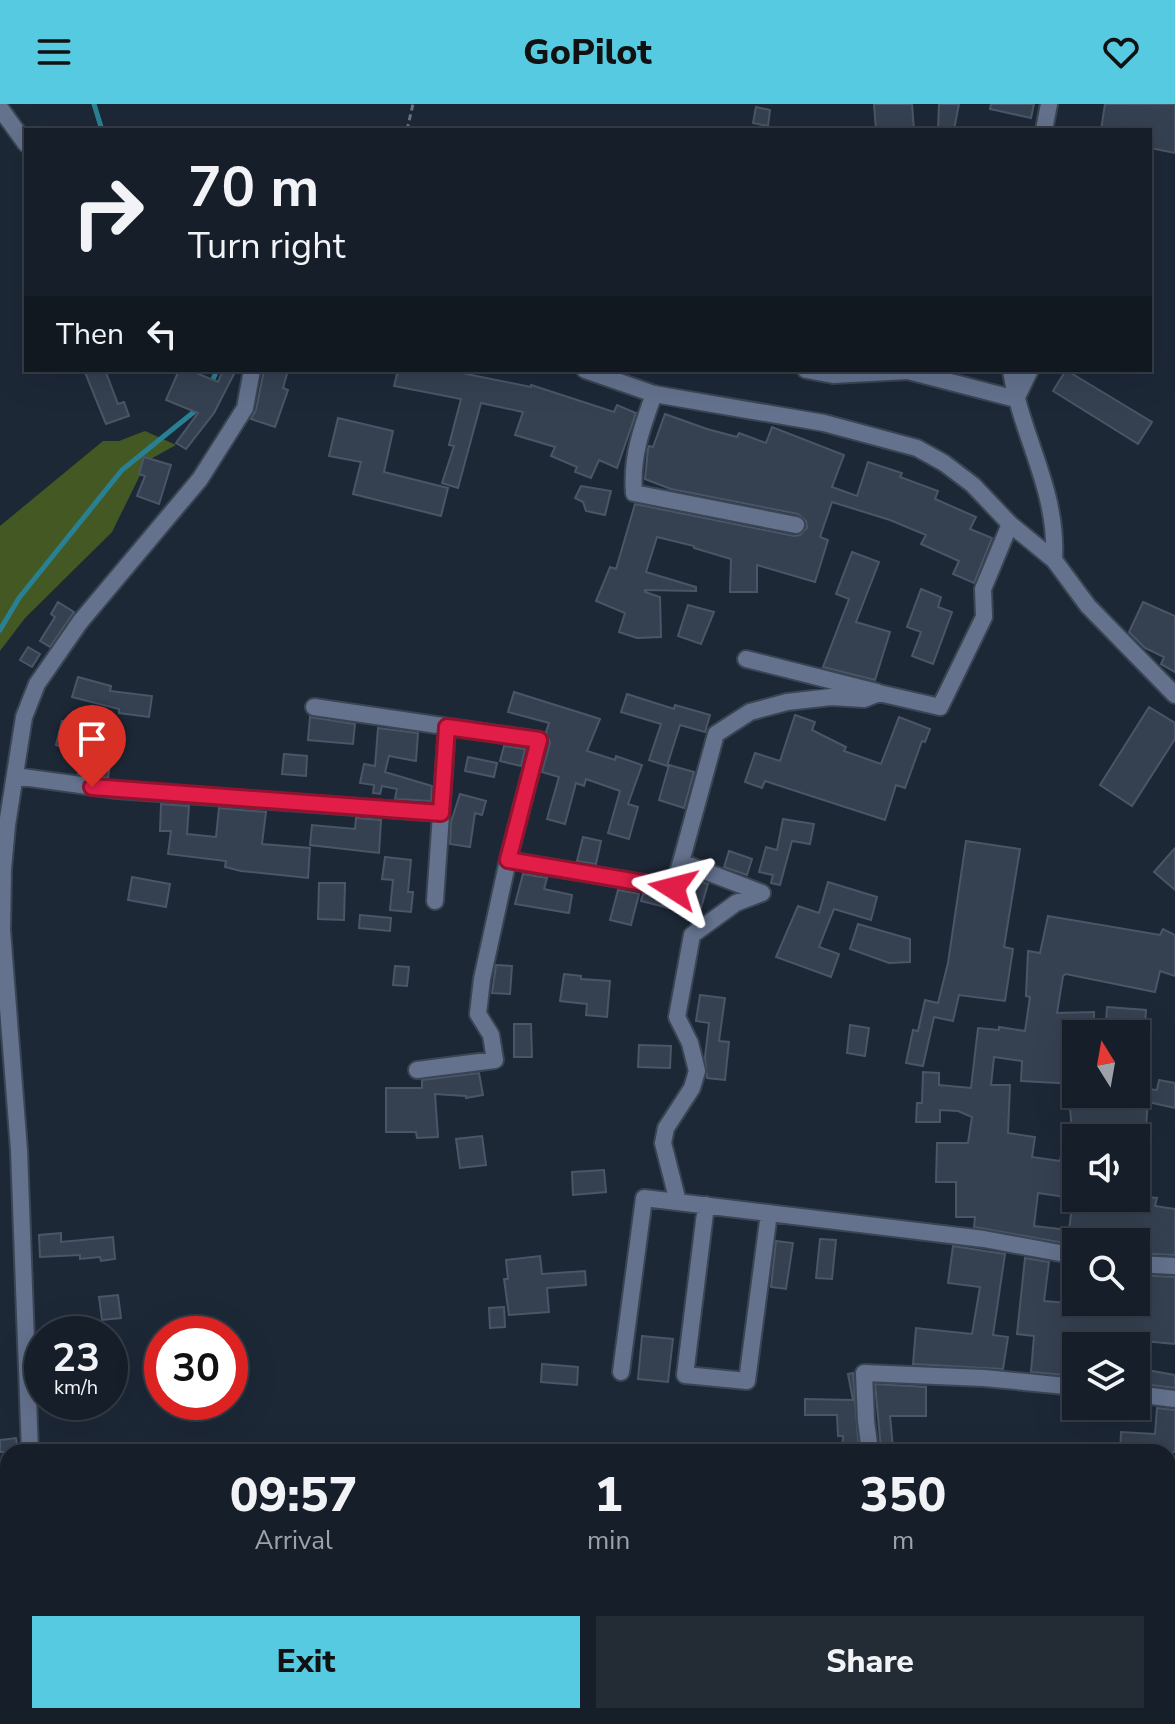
<!DOCTYPE html>
<style>
body{margin:0;font-family:"Nunito Sans",sans-serif;background:#232b35;color:#f1f3f6;height:100vh;display:flex;flex-direction:column;font-size:30px;white-space:nowrap}
*{box-sizing:border-box;margin:0}
p{font-size:26px;color:#9ea2a8}
.icon{flex:none;width:44px;height:44px;fill:none;stroke:currentColor;stroke-width:2;stroke-linecap:round;stroke-linejoin:round}
.map{position:relative;flex:1;overflow:hidden}
.details{position:absolute;left:0px;top:1340px;width:1176px;height:280px;display:flex;flex-direction:column;background:#161e29;border-radius:24px 24px 0 0;box-shadow:0 8px 32px #0002,0 0 0 2px #353c46}
.details>*{flex:none}
.hud{position:absolute;left:24px;top:24px;width:1128px;height:244px;border-radius:0px;box-shadow:0 8px 32px #0002,0 0 0 2px #353c46;background:#161e29;color:#f1f3f6;overflow:hidden}
.needle{width:52px;rotate:349deg}
.fabs{position:absolute;left:1062px;top:916px;display:grid;gap:16px}
.fabs a{display:grid;place-items:center;width:88px;height:88px;border-radius:0px;background:#161e29;box-shadow:0 8px 32px #0002,0 0 0 2px #353c46;font-size:40px}
.speed{position:absolute;left:24px;top:1212px;display:flex;gap:16px;font-size:40px;font-weight:700;text-align:center}
.speed>*{display:grid;place-content:center;width:104px;height:104px;border-radius:50%;background:#161e29;box-shadow:0 8px 32px #0002,0 0 0 2px #353c46;line-height:1}
.speed small{font-size:20px;font-weight:400}
.speed .limit{border:12px solid #d22;background:#fff;color:#111}
.pin{position:absolute;display:grid;place-items:center;width:68px;height:68px;color:#fff;margin:-82px -34px;border-radius:50% 50% 50% 0;rotate:-45deg;box-shadow:0 0 8px #0007}
.pin .icon{rotate:45deg}
.me{position:absolute;width:88px;margin:-44px;rotate:279deg;stroke-linejoin:round;filter:drop-shadow(0 0 6px #0008)}
.turn{display:flex;align-items:center;gap:28px;height:168px;padding:0 32px;font-size:36px}
.turn .icon{width:104px;height:104px;stroke-width:2.5}
.turn b{display:block;font-size:56px;line-height:68px}
.then{display:flex;align-items:center;height:76px;padding:0 32px;background:#0003;gap:16px;font-size:30px}
.eta{display:flex;justify-content:space-evenly;align-items:center;height:136px;text-align:center}
.eta b{font-size:48px;font-weight:800;line-height:56px}
.button{display:flex;gap:16px;margin-top:auto;padding:16px 32px}
.button a{flex:1;height:92px;border-radius:0px;background:#55cae0;color:#111;font-size:32px;font-weight:800;line-height:92px;text-align:center}
.button a+a{background:#232b35;color:#f1f3f6}
header{display:flex;justify-content:space-between;align-items:center;height:104px;padding:0 32px;background:#55cae0;color:#111;font-size:36px;font-weight:800}
.map>svg:first-child{display:block}
.green{fill:#445823}
.lines{fill:none;stroke-linecap:round;stroke-linejoin:round}
.stream{stroke:#2a8093;stroke-width:5}
.building{fill:#354051;stroke:#4a5667;stroke-width:2;fill-rule:evenodd}
.minor-casing{stroke:#3a4553;stroke-width:20}
.tertiary-casing{stroke:#3a4553;stroke-width:20}
.path{stroke:#68717e;stroke-width:3;stroke-dasharray:6 4;stroke-linecap:butt}
.minor{stroke:#64728e;stroke-width:16}
.tertiary{stroke:#64728e;stroke-width:16}
.route-casing{stroke:#92132f;stroke-width:20}
.route{stroke:#e11d48;stroke-width:14}
</style>
<header><svg class="icon" aria-label="menu" viewBox="0 0 24 24"><path d="M4 6h16M4 12h16M4 18h16"/></svg>GoPilot<svg class="icon" aria-label="heart" viewBox="0 0 24 24"><path d="M12 20l-8-8c-3-5 5-10 8-4 3-6 11-1 8 4z"/></svg></header>
<div class="map">
<svg width="1175" height="1620" viewBox="0 0 1175 1620">
<rect width="100%" height="100%" fill="#1d2837"/>
<path class="green" d="M 145,327 L 176,341 L 147,357 L 112,428 L 25,514 L 0,547 L 0,422 L 103,337 L 119,337 Z"/>
<g class="lines">
<path class="stream" d="M 94,0 L 102,26
M 211,280 L 217,266
M 0,526 L 19,494 L 122,366 L 200,303"/>
</g>
<path class="building" d="M 874,0 L 912,0 L 914,26 L 876,26 Z
M 939,0 L 959,0 L 954,26 L 938,26 Z
M 991,0 L 1034,0 L 1031,14 L 990,5 Z
M 1105,0 L 1175,0 L 1175,49 L 1150,44 L 1150,26 L 1101,26 Z
M 756,3 L 770,6 L 768,22 L 753,19 Z
M 84,266 L 105,266 L 118,300 L 124,298 L 129,312 L 106,320 Z
M 179,266 L 189,266 L 218,278 L 223,266 L 236,266 L 214,309 L 186,345 L 176,339 L 198,309 L 166,296 Z
M 264,266 L 288,266 L 283,284 L 288,286 L 275,323 L 251,315 L 256,306 Z
M 398,266 L 447,266 L 531,283 L 531,281 L 614,308 L 617,301 L 636,309 L 617,364 L 599,356 L 591,374 L 575,368 L 577,363 L 551,352 L 555,343 L 515,331 L 523,308 L 481,299 L 458,384 L 442,379 L 454,342 L 449,341 L 461,295 L 394,282 Z
M 1066,266 L 1152,318 L 1138,340 L 1053,287 Z
M 665,310 L 707,325 L 737,333 L 739,329 L 766,339 L 772,323 L 844,351 L 832,383 L 857,392 L 868,358 L 902,369 L 900,373 L 938,387 L 935,395 L 976,413 L 970,425 L 992,434 L 974,479 L 953,470 L 959,457 L 921,440 L 926,431 L 890,416 L 832,398 L 820,433 L 828,436 L 815,478 L 757,461 L 757,488 L 730,488 L 731,455 L 694,444 L 694,442 L 657,433 L 646,468 L 696,483 L 696,487 L 645,486 L 645,488 L 660,493 L 661,533 L 637,534 L 619,528 L 625,509 L 596,497 L 610,463 L 616,465 L 635,400 L 794,432 L 800,431 L 807,424 L 806,417 L 798,410 L 671,385 L 645,375 L 648,345 L 649,342 L 653,343 Z
M 338,314 L 393,327 L 384,368 L 448,384 L 441,412 L 353,390 L 361,358 L 329,352 Z
M 144,353 L 171,361 L 159,400 L 137,392 L 145,372 L 139,370 Z
M 581,382 L 611,387 L 605,411 L 586,407 L 583,398 L 575,394 Z
M 852,448 L 879,458 L 856,518 L 890,528 L 875,576 L 823,563 L 849,495 L 836,490 Z
M 921,485 L 941,493 L 938,503 L 952,508 L 933,560 L 912,552 L 921,528 L 907,523 Z
M 58,498 L 74,508 L 50,543 L 40,537 L 55,513 L 51,510 Z
M 1143,498 L 1175,512 L 1175,568 L 1161,560 L 1164,553 L 1145,544 L 1129,528 Z
M 688,501 L 714,508 L 701,540 L 678,532 Z
M 28,543 L 40,550 L 32,563 L 20,556 Z
M 78,573 L 111,582 L 110,587 L 152,592 L 149,613 L 119,609 L 119,605 L 72,593 Z
M 514,588 L 600,615 L 587,647 L 615,656 L 616,652 L 642,661 L 628,700 L 638,703 L 629,735 L 608,729 L 620,687 L 586,675 L 584,682 L 576,679 L 565,720 L 547,715 L 559,673 L 542,668 L 550,639 L 546,628 L 549,619 L 508,608 Z
M 627,590 L 674,605 L 675,601 L 710,611 L 705,628 L 680,621 L 667,662 L 649,656 L 661,620 L 621,608 Z
M 1149,603 L 1175,619 L 1175,635 L 1132,702 L 1100,681 Z
M 795,611 L 815,618 L 812,626 L 846,643 L 844,647 L 881,660 L 899,613 L 930,625 L 925,638 L 922,637 L 905,684 L 896,681 L 885,716 L 765,677 L 762,684 L 745,678 L 755,649 L 780,657 Z
M 310,613 L 355,620 L 353,640 L 308,636 Z
M 62,617 L 77,620 L 71,645 L 56,641 Z
M 378,624 L 418,629 L 416,657 L 389,652 L 385,668 L 432,682 L 431,697 L 395,695 L 397,685 L 382,682 L 380,690 L 373,689 L 374,681 L 360,679 L 364,660 L 375,662 Z
M 504,642 L 525,645 L 521,662 L 500,657 Z
M 81,650 L 111,654 L 108,674 L 78,670 Z
M 284,650 L 307,652 L 306,672 L 282,670 Z
M 468,653 L 497,659 L 494,673 L 465,667 Z
M 669,661 L 694,668 L 684,704 L 659,696 Z
M 460,690 L 486,697 L 482,711 L 475,709 L 470,743 L 450,740 L 451,718 Z
M 161,700 L 189,702 L 187,730 L 216,733 L 219,704 L 266,708 L 262,740 L 310,744 L 308,774 L 241,767 L 225,763 L 226,757 L 168,750 L 171,727 L 160,727 Z
M 356,714 L 381,716 L 379,749 L 310,741 L 312,721 L 355,725 Z
M 783,715 L 814,720 L 810,740 L 792,737 L 780,781 L 771,779 L 773,771 L 759,768 L 766,743 L 777,746 Z
M 583,733 L 601,737 L 596,760 L 577,757 Z
M 966,737 L 1020,745 L 1004,843 L 1013,845 L 1005,897 L 959,891 L 953,917 L 934,913 L 923,962 L 906,959 L 913,926 L 918,927 L 925,896 L 938,899 L 948,859 Z
M 1175,744 L 1175,786 L 1154,768 Z
M 729,747 L 752,755 L 747,771 L 724,763 Z
M 385,753 L 411,756 L 408,788 L 413,788 L 411,808 L 390,806 L 393,776 L 382,775 Z
M 523,770 L 547,774 L 544,785 L 572,791 L 569,809 L 515,800 Z
M 132,773 L 170,780 L 166,803 L 128,796 Z
M 688,774 L 708,780 L 700,807 L 679,800 Z
M 828,778 L 877,793 L 871,816 L 834,805 L 819,843 L 839,850 L 831,873 L 776,853 L 798,802 L 819,809 Z
M 319,779 L 345,779 L 344,816 L 318,815 Z
M 618,786 L 639,790 L 631,821 L 610,816 Z
M 643,790 L 676,794 L 673,805 L 641,797 Z
M 360,811 L 391,814 L 390,827 L 359,824 Z
M 1048,812 L 1160,831 L 1163,825 L 1175,831 L 1175,872 L 1160,867 L 1155,888 L 1066,870 L 1063,872 L 1057,909 L 1094,908 L 1094,926 L 1076,926 L 1076,980 L 1021,977 L 1022,957 L 994,953 L 991,981 L 1010,981 L 1008,1029 L 1035,1033 L 1032,1053 L 1060,1057 L 1064,1036 L 1076,1038 L 1076,1094 L 1136,1094 L 1136,1092 L 1157,1094 L 1155,1102 L 1175,1105 L 1175,1151 L 1136,1149 L 1136,1138 L 1076,1138 L 1076,1141 L 974,1123 L 975,1113 L 956,1113 L 956,1078 L 936,1078 L 937,1039 L 968,1039 L 972,1013 L 958,1007 L 940,1006 L 940,1018 L 916,1018 L 917,999 L 922,999 L 923,968 L 939,969 L 939,981 L 971,984 L 978,924 L 999,926 L 999,923 L 1025,927 L 1030,893 L 1026,892 L 1028,847 L 1040,849 ZM 1038,1089 L 1073,1094 L 1069,1126 L 1034,1122 Z
M 858,820 L 910,835 L 910,858 L 889,859 L 850,845 Z
M 496,861 L 512,862 L 510,890 L 492,889 Z
M 395,862 L 409,863 L 407,882 L 393,881 Z
M 564,870 L 581,872 L 581,875 L 610,877 L 607,913 L 586,911 L 587,900 L 560,897 Z
M 700,891 L 725,894 L 719,937 L 729,938 L 725,976 L 707,974 L 705,953 L 709,919 L 696,917 Z
M 1107,903 L 1146,906 L 1145,922 L 1106,919 Z
M 514,920 L 531,920 L 532,953 L 514,953 Z
M 850,921 L 869,924 L 865,952 L 847,949 Z
M 639,941 L 671,942 L 670,964 L 638,963 Z
M 479,969 L 483,991 L 466,994 L 466,992 L 435,990 L 438,1033 L 417,1034 L 416,1028 L 386,1028 L 386,984 L 422,984 L 422,976 Z
M 1159,976 L 1175,979 L 1175,1004 L 1148,998 L 1145,1034 L 1107,1033 L 1108,1026 L 1072,1029 L 1069,990 L 1136,990 L 1136,984 L 1157,986 Z
M 482,1032 L 486,1061 L 460,1064 L 456,1035 Z
M 604,1066 L 606,1088 L 573,1091 L 572,1068 Z
M 61,1129 L 61,1138 L 113,1133 L 115,1155 L 101,1157 L 100,1153 L 80,1155 L 80,1151 L 40,1153 L 39,1131 Z
M 820,1135 L 836,1136 L 832,1175 L 816,1174 Z
M 776,1137 L 793,1139 L 786,1185 L 771,1183 Z
M 953,1142 L 1005,1150 L 993,1231 L 1008,1233 L 1003,1265 L 913,1260 L 916,1224 L 972,1230 L 980,1183 L 948,1179 Z
M 540,1152 L 542,1170 L 585,1167 L 586,1181 L 547,1184 L 549,1208 L 509,1211 L 504,1175 L 508,1175 L 506,1156 Z
M 1025,1154 L 1049,1158 L 1044,1197 L 1080,1200 L 1080,1198 L 1136,1198 L 1136,1171 L 1175,1173 L 1175,1240 L 1144,1237 L 1144,1242 L 1076,1242 L 1076,1272 L 1031,1268 L 1034,1232 L 1017,1230 Z
M 118,1191 L 121,1214 L 102,1216 L 99,1193 Z
M 504,1203 L 505,1223 L 490,1224 L 489,1204 Z
M 642,1232 L 673,1235 L 668,1278 L 638,1275 Z
M 542,1260 L 578,1263 L 577,1281 L 541,1278 Z
M 1136,1264 L 1175,1271 L 1175,1284 L 1136,1279 Z
M 853,1269 L 859,1348 L 842,1348 L 843,1332 L 838,1332 L 837,1311 L 805,1311 L 805,1295 L 853,1296 L 848,1270 Z
M 875,1280 L 926,1283 L 926,1312 L 890,1312 L 893,1344 L 881,1345 Z
M 1157,1304 L 1175,1306 L 1175,1348 L 1120,1348 L 1121,1328 L 1155,1330 Z
M 16,1334 L 18,1348 L 0,1348 L 0,1336 Z"/>
<g class="lines">
<defs>
<path id="minor" d="M 1044,26 L 1049,0
M 806,266 L 833,271 L 908,267 L 1016,295 L 1030,266
M 1011,266 C 1021,333 1058,385 1054,456
M 654,290 C 642,323 631,353 634,389 L 796,421
M 746,555 L 877,588
M 314,603 L 539,636 L 508,756 L 482,875 L 478,910 L 491,931 L 495,956 L 417,966
M 15,672 L 117,686 L 441,709
M 508,756 L 673,784 L 681,758
M 762,789 L 681,758 L 716,630 L 750,608 L 787,598 L 831,593 L 864,595 L 879,589 L 940,603 L 984,513 L 983,485 L 1010,420
M 435,797 L 447,623
M 678,1098 L 663,1039 L 666,1024 L 692,984 L 697,967 L 690,939 L 677,913 L 692,831 L 736,799 L 762,789
M 706,1101 L 685,1271 L 747,1277 L 769,1109
M 1136,1160 L 1175,1162
M 621,1268 L 644,1094 L 984,1135 L 1076,1152
M 1136,1290 L 1175,1295
M 30,1348 L 19,1046 L 2,826 L 3,765 L 7,721 L 24,613 L 37,580 L 80,518 L 200,375 L 245,304 L 252,266
M 870,1348 L 866,1317 L 864,1269 L 984,1274 L 1076,1283
M 1168,1529 L 1175,1529
M 50,1612 L 52,1620
M 1060,1620 L 1060,1612"/>
<path id="tertiary" d="M 0,4 L 26,40
M 585,266 L 654,290 L 824,319 L 917,344 L 944,359 L 973,381 L 1010,420 L 1054,456 L 1088,502 L 1175,591"/>
</defs>
<use href="#minor" class="minor-casing"/>
<use href="#tertiary" class="tertiary-casing"/>
<path class="path" d="M 407,26 L 413,0"/>
<use href="#minor" class="minor"/>
<use href="#tertiary" class="tertiary"/>
</g>
<g class="lines">
<defs>
<path id="route" d="M 92,683 L 441,709 L 447,623 L 539,636 L 508,756 L 673,784"/>
</defs>
<use href="#route" class="route-casing"/>
<use href="#route" class="route"/>
</g>
</svg>
<div class="fabs">
<a><svg class="needle" viewBox="-14 -14 28 28"><path d="M0-13l5 13h-10z" fill="#e53935"/><path d="M0 13l5-13h-10z" fill="#9ea2a8"/></svg></a>
<a><svg class="icon" aria-label="sound" viewBox="0 0 24 24"><path d="M4 9h4l5-4v14l-5-4H4zM17 9q2 3 0 6"/></svg></a>
<a><svg class="icon" aria-label="search" viewBox="0 0 24 24"><circle cx="10" cy="10" r="6"/><path d="M15 15l6 6"/></svg></a>
<a><svg class="icon" aria-label="layers" viewBox="0 0 24 24"><path d="M12 4l9 5-9 5-9-5zM3 14l9 5 9-5"/></svg></a>
</div>
<div class="speed"><div>23<small>km/h</small></div><div class="limit">30</div></div>
<div class="pin" style="left:92px;top:683px;background:#d93025"><svg class="icon" aria-label="arrive" viewBox="0 0 24 24"><path d="M6 21V4h12l-3 4 3 4H6"/></svg></div>
<svg class="me" style="left:673px;top:784px" viewBox="-20 -20 40 40"><path d="M0-17L14 15 0 8-14 15z" fill="#e11d48" stroke="#fff" stroke-width="4"/></svg>
<div class="hud">
<div class="turn"><svg class="icon" aria-label="right" viewBox="0 0 24 24"><path d="M7 20v-9h11M14 6l5 5-5 5"/></svg><div><b>70 m</b>Turn right</div></div>
<div class="then">Then<svg class="icon" aria-label="left" viewBox="0 0 24 24"><path d="M17 20v-9H6M10 6l-5 5 5 5"/></svg></div>
</div>
<section class="details">
<div class="eta">
<div><b>09:57</b><p>Arrival</p></div>
<div><b>1</b><p>min</p></div>
<div><b>350</b><p>m</p></div>
</div>
<div class="button"><a>Exit</a><a>Share</a></div>
</section>
</div>
